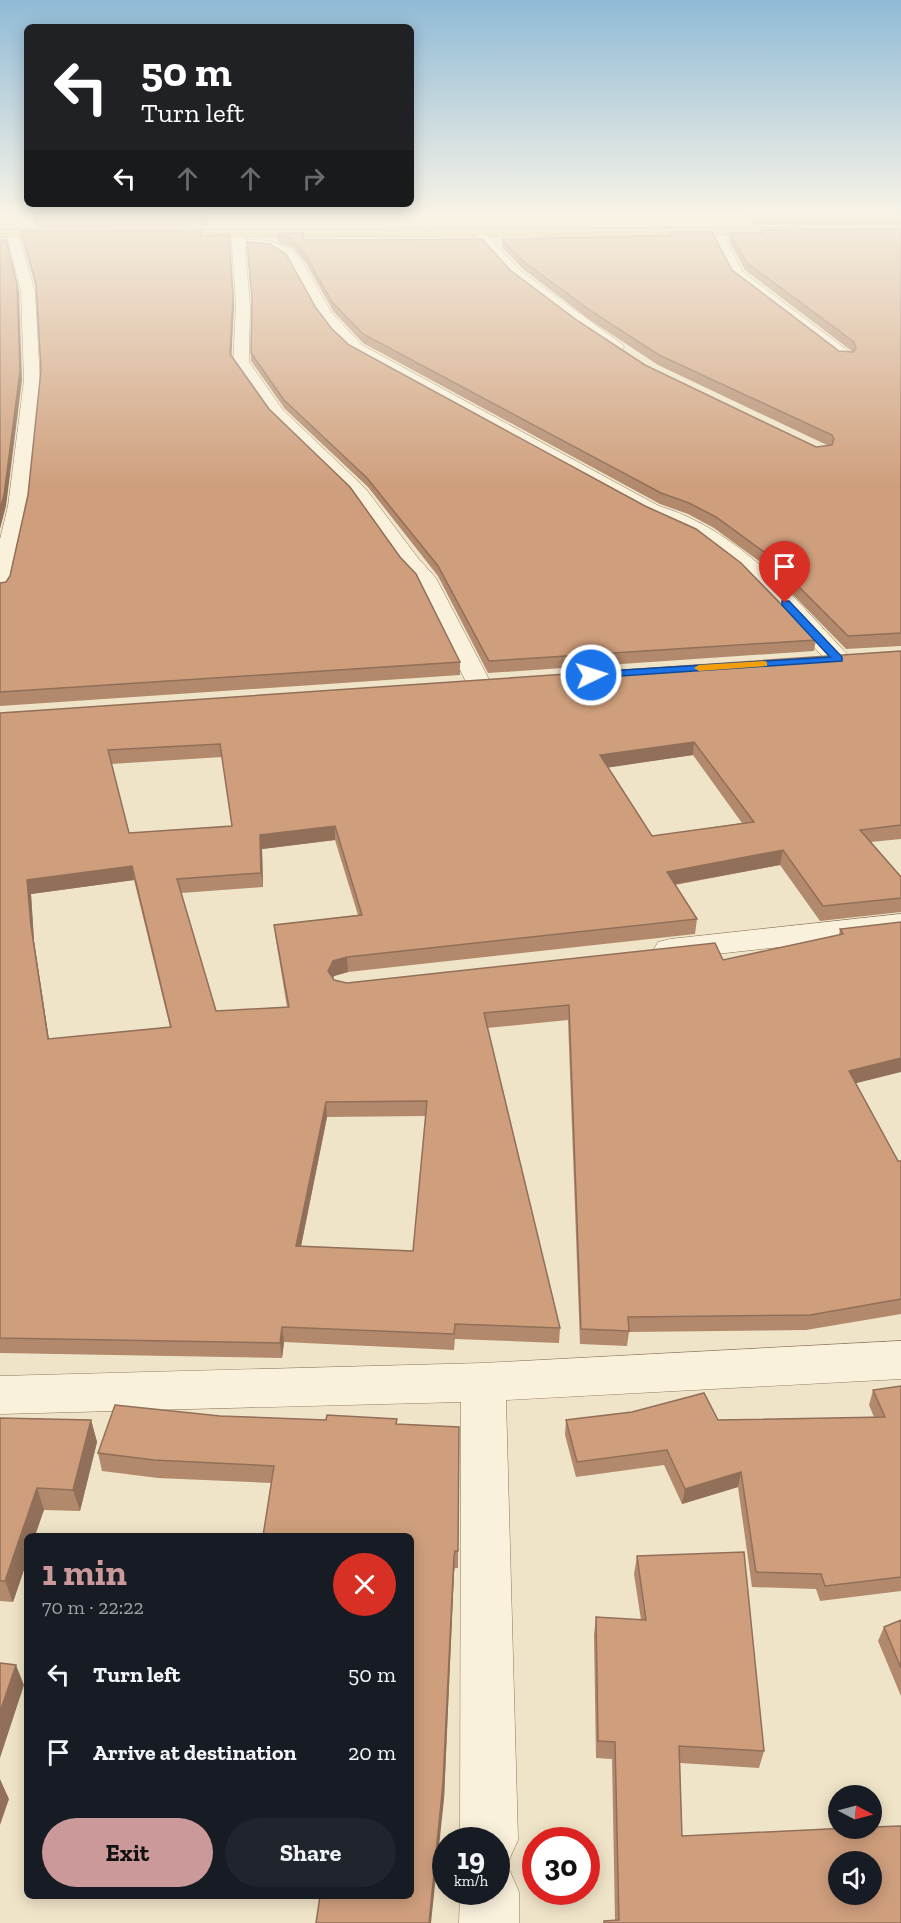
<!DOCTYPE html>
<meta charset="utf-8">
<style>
body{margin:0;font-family:"Zilla Slab",serif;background:#20242c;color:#f1f3f6;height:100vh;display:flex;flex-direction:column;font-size:22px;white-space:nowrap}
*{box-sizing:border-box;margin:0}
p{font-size:20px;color:#9ea1a6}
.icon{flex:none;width:33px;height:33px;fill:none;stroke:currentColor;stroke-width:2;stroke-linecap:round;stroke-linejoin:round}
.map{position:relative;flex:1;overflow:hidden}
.drawer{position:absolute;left:24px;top:1533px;width:390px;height:366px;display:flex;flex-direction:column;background:#171b24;border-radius:9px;box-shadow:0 3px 15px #0003}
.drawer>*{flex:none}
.hud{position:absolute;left:24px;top:24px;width:390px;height:183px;border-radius:9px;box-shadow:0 3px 15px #0003;background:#202124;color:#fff;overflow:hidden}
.needle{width:39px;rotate:96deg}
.controls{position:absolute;left:828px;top:1785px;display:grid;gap:12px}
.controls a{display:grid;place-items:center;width:54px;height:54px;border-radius:50%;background:#171b24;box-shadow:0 3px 15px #0003;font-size:30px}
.speed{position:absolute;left:432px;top:1827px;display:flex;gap:12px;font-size:30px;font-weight:700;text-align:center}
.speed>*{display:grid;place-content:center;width:78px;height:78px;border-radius:50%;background:#171b24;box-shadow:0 3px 15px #0003;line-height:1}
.speed small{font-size:15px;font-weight:400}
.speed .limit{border:9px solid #d22;background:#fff;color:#111}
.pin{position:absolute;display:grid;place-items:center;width:51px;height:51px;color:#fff;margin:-62px -26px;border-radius:50% 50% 50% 0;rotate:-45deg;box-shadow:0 0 6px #0007}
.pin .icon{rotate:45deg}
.me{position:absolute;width:66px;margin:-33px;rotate:86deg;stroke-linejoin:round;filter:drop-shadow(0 0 4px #0008)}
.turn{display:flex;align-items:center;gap:21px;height:126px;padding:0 18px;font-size:27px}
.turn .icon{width:78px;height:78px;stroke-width:2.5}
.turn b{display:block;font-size:42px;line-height:51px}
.lanes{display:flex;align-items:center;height:57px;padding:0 18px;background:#0003;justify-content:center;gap:30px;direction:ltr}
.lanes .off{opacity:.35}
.round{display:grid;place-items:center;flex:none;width:63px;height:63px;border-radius:32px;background:#20242c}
.overview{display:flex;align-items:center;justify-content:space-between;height:102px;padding:0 18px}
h1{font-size:36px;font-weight:800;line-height:45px;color:#cc999b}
.button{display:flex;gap:12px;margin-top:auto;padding:12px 18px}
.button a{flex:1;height:69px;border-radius:36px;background:#cc999b;color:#111;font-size:24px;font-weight:800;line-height:69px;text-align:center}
.button a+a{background:#20242c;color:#f1f3f6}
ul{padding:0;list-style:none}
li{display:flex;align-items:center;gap:18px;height:78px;padding:0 18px}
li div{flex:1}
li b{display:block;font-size:22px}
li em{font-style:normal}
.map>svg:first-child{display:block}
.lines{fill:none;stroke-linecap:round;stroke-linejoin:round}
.minor-casing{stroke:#8d765c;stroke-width:1}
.trunk-casing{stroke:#5b4430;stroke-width:1}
.minor{fill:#faf1dc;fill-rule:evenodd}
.trunk{fill:#eabe7c;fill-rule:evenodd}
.wall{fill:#b2896c;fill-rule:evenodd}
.shaded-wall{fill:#916f58}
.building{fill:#cf9f7d;stroke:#916f58;stroke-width:1.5;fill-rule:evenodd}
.route{fill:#1a73e8;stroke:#114b97;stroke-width:1.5}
.slow{fill:#f59e0b}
</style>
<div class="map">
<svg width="901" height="1923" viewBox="0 0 901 1923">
<rect width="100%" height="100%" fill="#f0e4c8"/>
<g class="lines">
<defs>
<path id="minor" d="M 715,227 L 721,231 L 743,272 L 851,353 L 853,356 L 851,359 L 839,359 L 732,277 L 709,231 Z
M 237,228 L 243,232 L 244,239 L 270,241 L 291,249 L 304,264 L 331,312 L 362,345 L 659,506 C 737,529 793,596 847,654 L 850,659 L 847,664 L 838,666 L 829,664 C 777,606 722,538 645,514 L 350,351 L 334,336 L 318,315 L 288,260 L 271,249 L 245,247 L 250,306 L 249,362 L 283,410 L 366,489 L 418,558 L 436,578 L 491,683 L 487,688 L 478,691 L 469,688 L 418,585 L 402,568 L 352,497 L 271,418 L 233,362 L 236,306 L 231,232 Z
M 478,228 L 482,229 L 521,271 L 622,344 L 624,347 L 622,350 L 610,350 L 511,277 L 472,232 Z
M 12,229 L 18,233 L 35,292 L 40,380 L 28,506 L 11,587 L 8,592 L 0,594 L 0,539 L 8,506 L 24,380 L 21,292 L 6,233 Z
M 901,914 L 901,934 L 670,959 L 658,956 L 654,949 L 658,942 L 670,939 Z
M 901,1341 L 901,1379 L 506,1400 L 518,1840 L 509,1860 L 497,1866 L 510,1871 L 519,1892 L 519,1923 L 459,1923 L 460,1892 L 496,1892 L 496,1840 L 460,1840 L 461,1402 L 0,1414 L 0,1376 L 483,1363 Z"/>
<path id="trunk" d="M 45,223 L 179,223 L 183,224 L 184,229 L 805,227 L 811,231 L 805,235 L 158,237 L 154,236 L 153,231 L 72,231 L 71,236 L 67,237 L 0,237 L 0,229 L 40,229 L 41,224 Z"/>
</defs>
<use href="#minor" class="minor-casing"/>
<use href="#trunk" class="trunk-casing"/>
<use href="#minor" class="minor"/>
<use href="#trunk" class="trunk"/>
</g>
<path class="wall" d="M 210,215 L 207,226 L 35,227 L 33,219 Z
M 748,215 L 901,215 L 901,225 L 753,225 Z
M 901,229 L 901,646 L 846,649 L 763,564 L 714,528 L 688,514 L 660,504 L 363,343 L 333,311 L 306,263 L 293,248 L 278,242 L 277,234 L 304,240 L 510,270 L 578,321 L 645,365 L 816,447 L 829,446 L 658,365 L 590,320 L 523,269 L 502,247 L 502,239 L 669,236 L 670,232 L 732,270 L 839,351 L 853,352 L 745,270 L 729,241 L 730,233 L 761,233 L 761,230 Z
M 21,231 L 202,235 L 234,306 L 231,355 L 269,409 L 460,662 L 460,675 L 0,706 L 0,583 L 6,582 L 10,576 L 28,495 L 41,370 L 36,288 L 22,239 Z
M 316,308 L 332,329 L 349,345 L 816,640 L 814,651 L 488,673 L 438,576 L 368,487 L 285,409 L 251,361 L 251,353 Z
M 901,651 L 901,839 L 871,842 L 901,877 L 901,912 L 820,921 L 780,865 L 675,885 L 697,919 L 695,934 L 348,972 L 334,976 L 333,978 L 334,980 L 347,983 L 723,960 L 839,935 L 840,929 L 901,922 L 856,1083 L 898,1161 L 901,1161 L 901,1314 L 806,1330 L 629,1332 L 627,1346 L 580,1344 L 568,1020 L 487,1028 L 560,1328 L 559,1343 L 455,1339 L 454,1350 L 284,1342 L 282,1358 L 0,1353 L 0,713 ZM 693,755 L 742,823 L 652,836 L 608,767 ZM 222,757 L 232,826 L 129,833 L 111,764 ZM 335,840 L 358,915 L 274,925 L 276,940 L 287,1007 L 216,1011 L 181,893 L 263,887 L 262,849 ZM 134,880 L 170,1027 L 49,1039 L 34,941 L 31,894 ZM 426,1116 L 413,1251 L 301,1246 L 327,1117 Z
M 901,1386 L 901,1591 L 820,1601 L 816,1589 L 752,1587 L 738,1487 L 682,1504 L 664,1465 L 576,1477 L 565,1435 L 566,1420 L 718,1420 L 874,1417 L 869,1405 L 873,1390 Z
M 220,1416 L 326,1420 L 397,1419 L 397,1424 L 459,1427 L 458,1568 L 455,1568 L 454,1573 L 444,1799 L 411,1896 L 411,1536 L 271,1483 L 158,1478 L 102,1471 L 98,1453 Z
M 0,1418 L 91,1420 L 97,1442 L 80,1511 L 44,1510 L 27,1536 L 27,1561 L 13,1602 L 0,1601 Z
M 637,1556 L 764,1751 L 759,1768 L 680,1763 L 682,1836 L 901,1923 L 604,1923 L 604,1921 L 615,1920 L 612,1759 L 596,1758 L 594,1635 L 596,1617 L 641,1620 L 634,1574 Z
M 901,1620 L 901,1696 L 878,1641 L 884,1627 Z"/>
<path class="shaded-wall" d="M 207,215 L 210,215 L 207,226 L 206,218 Z
M 229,235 L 234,306 L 231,363 L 230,354 Z
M 17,284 L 19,292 L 22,380 L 6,506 L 0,529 L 0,510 Z
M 694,742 L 693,755 L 599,769 L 600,755 Z
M 335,826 L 335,840 L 262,849 L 263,887 L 261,873 L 260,835 Z
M 783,850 L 780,865 L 665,886 L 667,872 Z
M 132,866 L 134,880 L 31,894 L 34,941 L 51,1054 L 48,1039 L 31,926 L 27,880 Z
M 347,957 L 348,972 L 334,976 L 329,986 L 328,971 L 333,961 Z
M 901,1058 L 901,1072 L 845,1086 L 849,1071 Z
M 326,1102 L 327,1117 L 298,1261 L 296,1246 Z
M 282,1327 L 284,1342 L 282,1358 L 280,1343 Z
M 91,1420 L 97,1442 L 80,1511 L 73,1490 Z
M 741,1472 L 738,1487 L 682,1504 L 685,1489 Z
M 37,1488 L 44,1510 L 35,1536 L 27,1536 L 27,1561 L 13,1602 L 5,1581 Z
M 455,1551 L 444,1799 L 431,1923 L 429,1923 Z
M 16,1665 L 24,1685 L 0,1758 L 0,1712 Z
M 0,1779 L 9,1799 L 0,1825 Z"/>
<path class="building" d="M 37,215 L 207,215 L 206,218 L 33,219 Z
M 753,215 L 901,215 L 901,218 L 754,217 Z
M 901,229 L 901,633 L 848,636 L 764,552 L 716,517 L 689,503 L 661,493 L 363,334 L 332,302 L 305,254 L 292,239 L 277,234 L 303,233 L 304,240 L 482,239 L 510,270 L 578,321 L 645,365 L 816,447 L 832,445 L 834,439 L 832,435 L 659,355 L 591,311 L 523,261 L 502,239 L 671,236 L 670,232 L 712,232 L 732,270 L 839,351 L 853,352 L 856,348 L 854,342 L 746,262 L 730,233 L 763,233 L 761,230 Z
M 21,231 L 202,231 L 200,236 L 229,235 L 233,297 L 230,354 L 269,409 L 350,487 L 400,557 L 416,574 L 460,662 L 0,692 L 0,583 L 6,582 L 10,576 L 28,495 L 41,370 L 36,283 Z
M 0,240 L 6,240 L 17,284 L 20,371 L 4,495 L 0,510 Z
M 247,242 L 270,244 L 286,254 L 316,308 L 332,329 L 349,345 L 645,506 L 696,529 L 741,563 L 816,640 L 489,661 L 438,566 L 367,478 L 284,400 L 251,353 L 252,298 Z
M 901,651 L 901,825 L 860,830 L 901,877 L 901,898 L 823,906 L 783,850 L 667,872 L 697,919 L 347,957 L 333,961 L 328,971 L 334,980 L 347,983 L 715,943 L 723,960 L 843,934 L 840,929 L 901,922 L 901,1058 L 849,1071 L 898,1161 L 901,1161 L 901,1299 L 810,1315 L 628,1317 L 629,1331 L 581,1329 L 569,1005 L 484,1013 L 560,1328 L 455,1324 L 454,1334 L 282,1327 L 280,1343 L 0,1338 L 0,713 ZM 694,742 L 754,822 L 652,836 L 600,755 ZM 220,744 L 232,826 L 129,833 L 108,750 ZM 335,826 L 362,915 L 274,925 L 289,1007 L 216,1011 L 177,879 L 261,873 L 260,835 ZM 132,866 L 171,1027 L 48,1039 L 31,926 L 27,880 ZM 427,1101 L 413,1251 L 296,1246 L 326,1102 Z
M 901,1386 L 901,1577 L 825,1586 L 821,1574 L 756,1572 L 741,1472 L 685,1489 L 667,1450 L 577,1462 L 566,1420 L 632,1412 L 704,1393 L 718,1420 L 885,1417 L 873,1390 Z
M 115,1405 L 220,1416 L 326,1420 L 327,1415 L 397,1419 L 396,1424 L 459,1427 L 458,1551 L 455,1551 L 454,1556 L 443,1783 L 429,1923 L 316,1923 L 320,1896 L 411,1896 L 411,1536 L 263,1536 L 274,1466 L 154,1460 L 98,1453 Z
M 0,1418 L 91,1420 L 73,1490 L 37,1488 L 5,1581 L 0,1581 Z
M 744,1552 L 764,1751 L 679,1746 L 682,1836 L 848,1828 L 872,1828 L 872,1827 L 901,1826 L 901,1923 L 604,1923 L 604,1921 L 619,1920 L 615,1742 L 598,1741 L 596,1617 L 646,1620 L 637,1556 ZM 838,1862 L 872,1862 L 872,1894 L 838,1894 Z
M 901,1620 L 901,1668 L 884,1627 Z
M 0,1663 L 16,1665 L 0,1712 Z"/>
<linearGradient id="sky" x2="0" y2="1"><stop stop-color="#8fbad6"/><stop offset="0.44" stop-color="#f8f3e6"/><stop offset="1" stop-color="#f8f3e6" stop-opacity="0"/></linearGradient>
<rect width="901" height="485" fill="url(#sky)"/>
<path class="route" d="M 782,601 L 789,601 L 842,657 L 842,661 L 591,678 L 585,675 L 591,672 L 830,657 L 782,605 Z"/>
<path class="slow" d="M 764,661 L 767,662 L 767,666 L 699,671 L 694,668 L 699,665 Z"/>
</svg>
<div class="controls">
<a><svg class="needle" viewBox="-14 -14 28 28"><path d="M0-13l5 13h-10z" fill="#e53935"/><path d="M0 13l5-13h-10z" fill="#9ea1a6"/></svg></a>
<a><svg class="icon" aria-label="sound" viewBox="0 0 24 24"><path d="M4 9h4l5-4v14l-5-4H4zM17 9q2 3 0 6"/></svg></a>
</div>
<div class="speed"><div>19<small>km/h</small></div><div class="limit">30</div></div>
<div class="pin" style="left:785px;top:603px;background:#d93025"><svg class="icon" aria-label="arrive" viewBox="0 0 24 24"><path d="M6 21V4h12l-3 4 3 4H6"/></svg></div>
<svg class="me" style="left:591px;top:675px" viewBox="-20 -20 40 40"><circle r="17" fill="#1a73e8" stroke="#fff" stroke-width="3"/><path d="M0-11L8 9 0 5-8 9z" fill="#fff"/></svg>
<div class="hud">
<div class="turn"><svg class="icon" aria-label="left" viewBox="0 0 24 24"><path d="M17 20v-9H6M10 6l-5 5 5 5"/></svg><div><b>50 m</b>Turn left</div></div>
<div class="lanes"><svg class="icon" aria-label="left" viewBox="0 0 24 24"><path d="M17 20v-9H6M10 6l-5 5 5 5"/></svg><svg class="icon off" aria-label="ahead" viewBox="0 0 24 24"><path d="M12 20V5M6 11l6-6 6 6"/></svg><svg class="icon off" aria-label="ahead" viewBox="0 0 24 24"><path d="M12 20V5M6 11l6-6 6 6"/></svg><svg class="icon off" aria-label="right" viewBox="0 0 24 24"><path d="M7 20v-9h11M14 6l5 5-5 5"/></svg></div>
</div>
<section class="drawer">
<div class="overview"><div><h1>1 min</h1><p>70 m · 22:22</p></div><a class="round" style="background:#d93025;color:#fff"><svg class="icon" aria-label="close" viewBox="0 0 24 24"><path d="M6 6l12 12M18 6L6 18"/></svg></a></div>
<ul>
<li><svg class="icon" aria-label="left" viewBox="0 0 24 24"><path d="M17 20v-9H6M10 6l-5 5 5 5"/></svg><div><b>Turn left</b></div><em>50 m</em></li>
<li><svg class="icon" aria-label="arrive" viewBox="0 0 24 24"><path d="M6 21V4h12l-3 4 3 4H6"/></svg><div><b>Arrive at destination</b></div><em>20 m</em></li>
</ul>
<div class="button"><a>Exit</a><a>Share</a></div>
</section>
</div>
